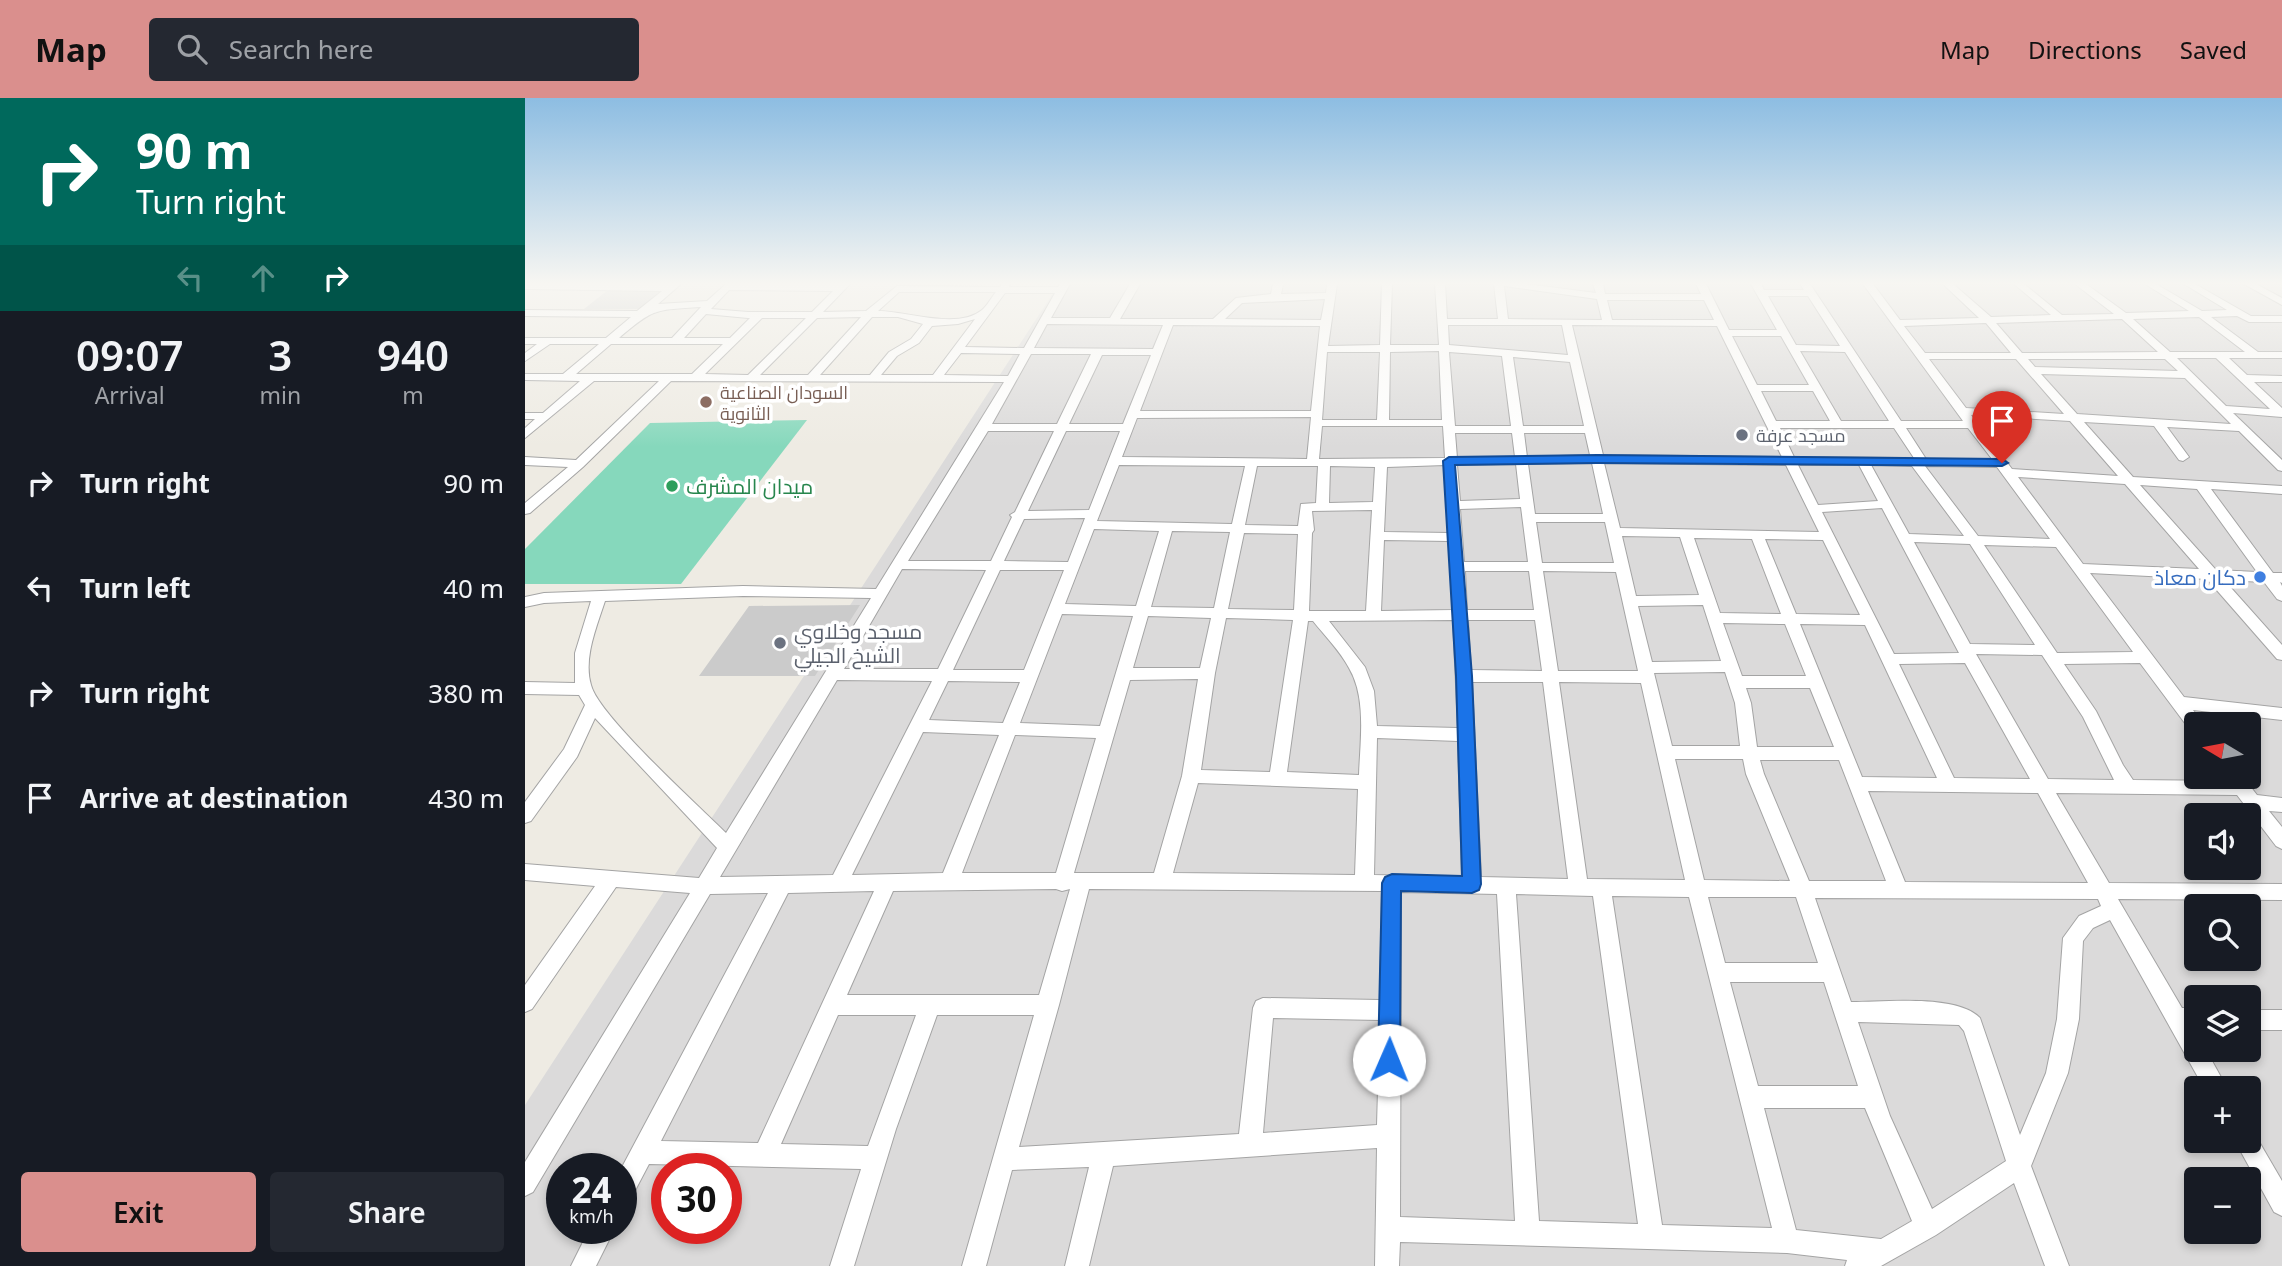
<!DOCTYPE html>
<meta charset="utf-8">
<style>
body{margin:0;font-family:"Noto Sans",Cairo,sans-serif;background:#242831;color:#f1f3f6;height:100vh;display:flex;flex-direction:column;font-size:26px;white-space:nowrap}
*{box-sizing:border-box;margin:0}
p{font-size:23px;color:#9ea1a6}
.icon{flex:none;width:38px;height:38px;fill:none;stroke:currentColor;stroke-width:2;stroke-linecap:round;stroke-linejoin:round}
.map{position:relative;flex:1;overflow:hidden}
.details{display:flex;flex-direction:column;background:#171b24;width:525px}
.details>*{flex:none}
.top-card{background:#00695c;color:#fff;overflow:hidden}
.needle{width:46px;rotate:280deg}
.fabs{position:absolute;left:1659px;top:614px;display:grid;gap:14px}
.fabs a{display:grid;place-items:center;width:77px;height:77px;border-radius:7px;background:#171b24;box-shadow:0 4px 10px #0003;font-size:35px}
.speed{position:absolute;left:21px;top:1055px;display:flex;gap:14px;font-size:35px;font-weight:700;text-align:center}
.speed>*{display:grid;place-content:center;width:91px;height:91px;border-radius:50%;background:#171b24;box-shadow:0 4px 10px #0003;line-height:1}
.speed small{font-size:18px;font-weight:400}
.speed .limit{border:10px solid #d22;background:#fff;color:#111}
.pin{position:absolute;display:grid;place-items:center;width:60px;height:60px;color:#fff;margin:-72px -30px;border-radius:50% 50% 50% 0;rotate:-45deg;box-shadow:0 0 7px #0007}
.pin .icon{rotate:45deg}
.me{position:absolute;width:77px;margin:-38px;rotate:1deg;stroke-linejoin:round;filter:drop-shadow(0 0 5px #0008)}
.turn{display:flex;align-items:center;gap:24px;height:147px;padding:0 21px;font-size:32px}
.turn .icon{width:91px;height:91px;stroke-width:2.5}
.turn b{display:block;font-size:49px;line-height:60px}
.lanes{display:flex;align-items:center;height:66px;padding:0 21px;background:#0003;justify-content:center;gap:35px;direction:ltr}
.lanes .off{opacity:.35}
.eta{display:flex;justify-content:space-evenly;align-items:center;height:119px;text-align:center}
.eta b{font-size:42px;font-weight:600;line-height:49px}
.action{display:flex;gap:14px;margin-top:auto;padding:14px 21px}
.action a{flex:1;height:80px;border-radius:7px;background:#da8f8d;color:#111;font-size:28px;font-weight:600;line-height:80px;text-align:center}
.action a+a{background:#242831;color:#f1f3f6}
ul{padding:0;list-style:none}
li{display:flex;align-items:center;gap:21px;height:105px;padding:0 21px}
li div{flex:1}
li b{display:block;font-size:26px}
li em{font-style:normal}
header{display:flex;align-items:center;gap:42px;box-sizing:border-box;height:98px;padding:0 35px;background:#da8f8d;color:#111}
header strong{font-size:33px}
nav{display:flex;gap:38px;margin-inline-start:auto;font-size:24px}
.search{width:490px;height:63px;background:#242831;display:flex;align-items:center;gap:18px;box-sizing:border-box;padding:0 24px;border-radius:7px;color:#9ea1a6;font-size:26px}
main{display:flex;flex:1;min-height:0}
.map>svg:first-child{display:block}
.residential{fill:#dbdada;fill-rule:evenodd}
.religious{fill:#cbcbcb}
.pitch{fill:#86d8bc}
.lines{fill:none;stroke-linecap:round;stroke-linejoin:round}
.minor-casing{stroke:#a4a4a4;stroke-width:2}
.minor{fill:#fff;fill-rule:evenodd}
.route{fill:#1a73e8;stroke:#114b97;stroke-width:2}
.education-dot{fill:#8d6e63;stroke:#fff;stroke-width:2.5}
.worship-dot{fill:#6b7280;stroke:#fff;stroke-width:2.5}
.leisure-dot{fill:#2e9e5b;stroke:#fff;stroke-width:2.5}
.shop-dot{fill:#3f7fe0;stroke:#fff;stroke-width:2.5}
.labels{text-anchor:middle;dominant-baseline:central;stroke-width:7;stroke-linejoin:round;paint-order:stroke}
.far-education-label{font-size:18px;fill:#785e54;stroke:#fff;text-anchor:start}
.far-worship-label{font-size:18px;fill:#5b616d;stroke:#fff;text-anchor:start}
.leisure-label{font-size:21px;fill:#27864d;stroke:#fff;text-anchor:start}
.shop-label{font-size:21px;fill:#366cbe;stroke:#fff;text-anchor:end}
.worship-label{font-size:21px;fill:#5b616d;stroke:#fff;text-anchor:start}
</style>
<header>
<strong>Map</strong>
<div class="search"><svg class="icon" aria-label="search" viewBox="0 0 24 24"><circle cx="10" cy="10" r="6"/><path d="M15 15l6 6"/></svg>Search here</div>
<nav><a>Map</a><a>Directions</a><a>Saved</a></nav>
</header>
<main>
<section class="details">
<div class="top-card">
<div class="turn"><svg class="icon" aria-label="right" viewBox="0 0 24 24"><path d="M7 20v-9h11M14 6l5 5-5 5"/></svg><div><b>90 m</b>Turn right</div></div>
<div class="lanes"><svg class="icon off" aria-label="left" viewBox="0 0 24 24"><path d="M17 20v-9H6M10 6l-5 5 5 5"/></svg><svg class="icon off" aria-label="ahead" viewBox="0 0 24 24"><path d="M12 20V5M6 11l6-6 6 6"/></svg><svg class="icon" aria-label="right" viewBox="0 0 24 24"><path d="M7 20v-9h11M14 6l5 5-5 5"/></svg></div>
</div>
<div class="eta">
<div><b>09:07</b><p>Arrival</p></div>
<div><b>3</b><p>min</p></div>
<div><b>940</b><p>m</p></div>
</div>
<ul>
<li><svg class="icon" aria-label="right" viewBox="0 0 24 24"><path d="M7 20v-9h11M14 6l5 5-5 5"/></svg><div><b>Turn right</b></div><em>90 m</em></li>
<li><svg class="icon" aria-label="left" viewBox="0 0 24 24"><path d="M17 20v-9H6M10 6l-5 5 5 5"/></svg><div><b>Turn left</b></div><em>40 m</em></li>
<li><svg class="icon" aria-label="right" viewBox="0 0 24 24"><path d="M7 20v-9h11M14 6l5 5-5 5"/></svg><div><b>Turn right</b></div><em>380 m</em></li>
<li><svg class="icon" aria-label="arrive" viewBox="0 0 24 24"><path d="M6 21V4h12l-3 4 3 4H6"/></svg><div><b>Arrive at destination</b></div><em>430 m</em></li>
</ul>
<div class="action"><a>Exit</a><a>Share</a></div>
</section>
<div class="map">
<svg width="1757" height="1168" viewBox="0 0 1757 1168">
<rect width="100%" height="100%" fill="#eeebe3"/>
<path class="residential" d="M 534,186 L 1757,186 L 1757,1168 L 0,1168 L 0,1007 ZM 1671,626 L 1724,626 L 1724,679 L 1671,679 ZM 1671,718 L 1724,718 L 1724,770 L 1671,770 ZM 1671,808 L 1724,808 L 1724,861 L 1671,861 ZM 1671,900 L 1724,900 L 1724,952 L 1671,952 ZM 1671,990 L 1724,990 L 1724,1043 L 1671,1043 ZM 37,1071 L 96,1071 L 96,1130 L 37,1130 ZM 142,1071 L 201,1071 L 201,1130 L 142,1130 ZM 1671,1082 L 1724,1082 L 1724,1134 L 1671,1134 Z"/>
<path class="religious" d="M 83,192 L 137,192 L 114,211 L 59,211 Z
M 335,507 L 290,578 L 174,578 L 224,508 Z"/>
<path class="pitch" d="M 282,322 L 156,486 L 0,486 L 0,451 L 125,325 Z"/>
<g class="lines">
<defs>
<path id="minor" d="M 0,186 L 156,186 L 133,206 L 182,203 L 201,186 L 325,186 L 298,214 L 341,213 L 372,188 L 475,189 L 477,186 L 485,186 L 484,189 L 533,189 L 535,186 L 545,186 L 526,220 L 585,220 L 605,186 L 615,186 L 595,221 L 688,221 L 711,200 L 746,196 L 748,186 L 758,186 L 756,196 L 801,195 L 802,186 L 812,186 L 803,248 L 855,247 L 857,186 L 867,186 L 865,247 L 914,247 L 910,186 L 920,186 L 922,221 L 973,221 L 969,186 L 1001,186 L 1071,195 L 1068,186 L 1078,186 L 1080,196 L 1176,196 L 1171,186 L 1181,186 L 1204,232 L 1252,232 L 1226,186 L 1236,186 L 1239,192 L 1279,192 L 1275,186 L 1285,186 L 1376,323 L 1438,323 L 1338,186 L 1348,186 L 1375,222 L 1454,220 L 1418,186 L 1428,186 L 1466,219 L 1526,217 L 1489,186 L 1499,186 L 1537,217 L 1589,216 L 1550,186 L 1561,186 L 1601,215 L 1664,213 L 1620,186 L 1631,186 L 1677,213 L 1702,212 L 1659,186 L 1670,186 L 1726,218 L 1757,218 L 1757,224 L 1724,224 L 1712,218 L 1686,219 L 1733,254 L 1757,254 L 1757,260 L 1704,260 L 1722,277 L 1757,278 L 1757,284 L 1729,284 L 1757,310 L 1757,319 L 1708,315 L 1757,362 L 1757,373 L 1753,372 L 1714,333 L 1642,329 L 1664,359 L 1658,363 L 1654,362 L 1629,328 L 1559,324 L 1608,379 L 1757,388 L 1757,396 L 1686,391 L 1748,475 L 1757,475 L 1757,485 L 1755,484 L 1757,488 L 1757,503 L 1752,501 L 1739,484 L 1699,482 L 1757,547 L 1757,562 L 1752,561 L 1682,481 L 1565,475 L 1659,599 L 1757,610 L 1757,622 L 1668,612 L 1678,626 L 1671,626 L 1671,634 L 1665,632 L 1615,565 L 1539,566 L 1571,613 L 1598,667 L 1608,682 L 1704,683 L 1706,679 L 1718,679 L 1732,697 L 1757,700 L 1757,714 L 1744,713 L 1757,729 L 1757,751 L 1751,748 L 1712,697 L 1531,695 L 1584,785 L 1757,786 L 1757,802 L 1593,801 L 1657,910 L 1671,910 L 1671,930 L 1668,930 L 1671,935 L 1671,952 L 1681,952 L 1702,990 L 1679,990 L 1585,822 L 1568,830 L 1558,843 L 1554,921 L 1543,975 L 1506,1068 L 1544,1168 L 1520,1168 L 1489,1085 L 1411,1137 L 1356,1168 L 1320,1168 L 1322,1162 L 1262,1155 L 875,1144 L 874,1168 L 850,1168 L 852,1050 L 588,1068 L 564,1168 L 540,1168 L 564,1069 L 487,1072 L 461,1168 L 437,1168 L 509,917 L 412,917 L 371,1031 L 329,1168 L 305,1168 L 336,1071 L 124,1066 L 104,1104 L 96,1108 L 96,1071 L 243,795 L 185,796 L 8,1094 L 0,1098 L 0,1064 L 165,795 L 91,789 L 7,911 L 0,914 L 0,887 L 70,788 L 0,782 L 0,766 L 174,780 L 192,750 L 70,620 L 52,659 L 6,723 L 0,725 L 0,704 L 39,651 L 60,607 L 54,597 L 0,596 L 0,584 L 50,585 L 50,555 L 66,503 L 19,505 L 0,509 L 0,499 L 19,495 L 218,488 L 351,491 L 479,284 L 146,283 L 58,369 L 5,415 L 0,416 L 0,405 L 43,369 L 0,367 L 0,359 L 51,362 L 134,283 L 69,283 L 0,340 L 0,330 L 10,321 L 0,321 L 0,315 L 18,315 L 55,283 L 0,282 L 0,276 L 38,276 L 74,246 L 25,246 L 0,263 L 0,255 L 12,246 L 0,246 L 0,240 L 81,240 L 106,219 L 0,218 L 0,212 L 112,213 L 137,193 L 0,191 ZM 979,188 L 1072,201 L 1077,222 L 983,221 ZM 204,192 L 308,193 L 287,214 L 223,214 L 186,211 ZM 374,194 L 471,194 C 466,200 462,208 457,212 C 433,232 381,213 353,213 ZM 480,195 L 530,195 L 499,250 L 440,249 ZM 1243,198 L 1283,198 L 1315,248 L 1271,247 ZM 800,201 L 796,222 L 700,221 L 717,205 ZM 1082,202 L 1179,202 L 1189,222 L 1087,222 ZM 176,209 L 147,240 L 94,240 C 129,210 130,212 176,209 ZM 181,216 L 223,220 L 225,220 L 205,240 L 159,240 ZM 336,219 L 283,277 L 235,277 L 292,220 ZM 347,219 L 373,219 L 398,226 L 386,241 L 364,254 L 345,277 L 295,277 ZM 1674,219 L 1720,254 L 1645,254 L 1608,221 ZM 237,220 L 281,220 L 223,277 L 180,276 ZM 450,221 L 408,277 L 356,277 L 372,258 L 394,245 L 407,228 L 433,226 ZM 1597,221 L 1633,254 L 1497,255 L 1471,225 ZM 1461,225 L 1486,255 L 1400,255 L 1379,228 ZM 522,226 L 638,227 L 628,251 L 509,250 ZM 648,227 L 795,228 L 786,313 L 615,313 ZM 923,227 L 1037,227 L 1043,257 L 924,247 ZM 1047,227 L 1192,228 L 1257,359 L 1078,357 ZM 1207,238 L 1256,238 L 1284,287 L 1232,287 ZM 86,246 L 198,246 L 167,276 L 51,276 ZM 914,253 L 917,322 L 864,322 L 865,254 ZM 1275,253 L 1320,254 L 1364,323 L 1316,323 ZM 802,254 L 855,254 L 852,322 L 797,322 ZM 924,254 L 977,258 L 986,328 L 930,328 ZM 436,255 L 495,256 L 483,278 L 419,277 ZM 506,256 L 566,256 L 532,326 L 467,326 ZM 577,257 L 626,257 L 598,326 L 544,326 ZM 988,259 L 1045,264 L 1059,328 L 998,328 ZM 1652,260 L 1691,260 L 1745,311 L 1701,308 ZM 1404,261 L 1491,261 L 1539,316 L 1441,310 ZM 1503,261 L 1640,261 L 1653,273 L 1510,269 ZM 1516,276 L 1660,280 L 1706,326 L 1552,316 ZM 1236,293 L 1288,293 L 1305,323 L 1251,323 ZM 1446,317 L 1545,323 L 1593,378 L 1487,371 ZM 786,319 L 782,361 L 597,359 L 612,320 ZM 797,328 L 918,328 L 920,360 L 794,361 ZM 1255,330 L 1369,330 L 1389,360 L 1269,359 ZM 1381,330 L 1443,330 L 1467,361 L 1401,361 ZM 463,333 L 529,333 L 490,414 L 485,417 L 487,419 L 466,463 L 383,463 ZM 541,333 L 595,333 L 564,412 L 503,413 ZM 930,335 L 987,335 L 990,359 L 932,360 ZM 999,335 L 1060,335 L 1065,357 L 1002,359 ZM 1067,365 L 1078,416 L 1010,416 L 1003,366 ZM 1079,365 L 1261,367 L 1294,434 L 1095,430 ZM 991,366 L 995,401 L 935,403 L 932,367 ZM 594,367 L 720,368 L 707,426 L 572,423 ZM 920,367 L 924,435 L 859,434 L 862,369 ZM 1273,367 L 1334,367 L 1353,403 L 1293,407 ZM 1346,367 L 1387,368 L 1439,438 L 1384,436 ZM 732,368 L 793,368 L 791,405 L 776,406 L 773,428 L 720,427 ZM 805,368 L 850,369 L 848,404 L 804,405 ZM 1400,368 L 1472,369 L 1525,441 L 1453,438 ZM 1493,379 L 1600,386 L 1674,471 L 1558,466 ZM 1615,387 L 1672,391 L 1732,474 L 1691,472 ZM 996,409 L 1003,464 L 939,464 L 935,411 ZM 1357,410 L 1434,555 L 1369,556 L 1297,414 ZM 847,412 L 841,513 L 784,513 L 787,435 L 789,432 L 787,413 ZM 560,420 L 543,464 L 479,463 L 499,421 ZM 1011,424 L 1080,424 L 1089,465 L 1017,465 ZM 569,431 L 634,433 L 611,508 L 540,506 ZM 647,433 L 705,434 L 689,510 L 626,509 ZM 719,435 L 773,436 L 769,512 L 703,511 ZM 1097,438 L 1155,439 L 1174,497 L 1111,498 ZM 1169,440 L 1227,441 L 1256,516 L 1195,515 ZM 1240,441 L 1298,442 L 1335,517 L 1271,516 ZM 859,442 L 924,443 L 928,512 L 856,513 ZM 1389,444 L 1445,446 L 1510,547 L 1445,546 ZM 1459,447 L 1531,449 L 1608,554 L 1532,555 ZM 377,471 L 461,472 L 413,571 L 319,571 ZM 475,472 L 539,472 L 499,572 L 428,572 ZM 940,473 L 1004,473 L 1009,512 L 942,512 ZM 1018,473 L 1091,474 L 1113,573 L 1033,573 ZM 218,498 L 346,500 L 201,735 C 175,709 73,617 66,587 C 58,560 72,528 80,503 ZM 1178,507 L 1196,563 L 1127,564 L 1113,508 ZM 537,516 L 608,518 L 575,628 L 495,625 ZM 623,518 L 686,520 L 675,570 L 608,570 ZM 701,520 L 768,522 L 745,674 L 676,672 L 690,575 ZM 928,522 L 933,630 L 852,628 L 849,593 L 840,569 L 804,523 ZM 943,522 L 1010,522 L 1017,573 L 946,572 ZM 783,523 L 788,523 C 800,538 815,553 824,570 C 842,600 835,644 834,677 L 762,674 ZM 1198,525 L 1260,526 L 1281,578 L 1217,578 ZM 1275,526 L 1340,527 L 1412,680 L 1337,679 ZM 1451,556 L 1517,557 L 1558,619 L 1589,682 L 1523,681 ZM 1440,565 L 1505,681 L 1429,680 L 1374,566 ZM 1200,574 L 1210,605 L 1215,648 L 1147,648 L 1129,575 ZM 673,581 L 657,678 L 629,775 L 549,775 L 605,582 ZM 312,582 L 407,583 L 308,777 L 195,779 ZM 423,583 L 495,584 L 478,625 L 404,622 ZM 947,584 L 1018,584 L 1043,781 L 956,779 ZM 1034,584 L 1116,585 L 1160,782 L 1062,781 ZM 1221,590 L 1285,590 L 1309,649 L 1232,649 L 1226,605 ZM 398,634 L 474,637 L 418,775 L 327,777 ZM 490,637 L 571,640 L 531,775 L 437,775 ZM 852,640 L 933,643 L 937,779 L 849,777 ZM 1150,661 L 1218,661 L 1221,676 L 1265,783 L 1179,782 ZM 1235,662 L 1314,662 L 1361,783 L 1284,783 L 1239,676 ZM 673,685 L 833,691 L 830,777 L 648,775 ZM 1343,693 L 1513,695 L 1563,785 L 1380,784 ZM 531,791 L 537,793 L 545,791 L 514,897 L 322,897 L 368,793 ZM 564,791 L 857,793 L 855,902 L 738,900 L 731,903 L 728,910 L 714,1036 L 494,1049 L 534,907 ZM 349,793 L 233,1045 L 136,1043 L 263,795 ZM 876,794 L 972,796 L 990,1123 L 875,1119 ZM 991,796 L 1068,798 L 1113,1126 L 1014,1123 ZM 1087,798 L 1164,799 L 1247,1130 L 1137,1127 ZM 1183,799 L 1271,799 L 1293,865 L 1200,865 ZM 1290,800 L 1573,801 L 1576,808 L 1554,818 L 1538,840 L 1532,921 L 1521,975 L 1495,1037 L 1455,920 C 1432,896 1360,904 1326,904 ZM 1205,884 L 1299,884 L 1333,988 L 1233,988 ZM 313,917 L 391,917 L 343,1048 L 256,1046 ZM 748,920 L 855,922 L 852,1027 L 738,1035 ZM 1333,924 L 1434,927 L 1439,933 L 1481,1063 L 1407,1111 L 1365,1018 ZM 1239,1010 L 1340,1010 L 1387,1123 L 1356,1141 L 1271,1132 Z
M 1719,186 L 1731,186 L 1757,200 L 1757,207 Z
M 1724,912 L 1757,912 L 1757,932 L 1724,932 Z
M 1724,1033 L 1729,1035 L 1757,1083 L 1757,1118 L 1749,1114 L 1710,1043 L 1724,1043 Z
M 65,1130 L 90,1130 L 71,1168 L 46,1168 Z"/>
</defs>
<use href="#minor" class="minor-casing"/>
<use href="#minor" class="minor"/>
</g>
<linearGradient id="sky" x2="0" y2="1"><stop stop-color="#8dbde2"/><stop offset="0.53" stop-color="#f7f6f2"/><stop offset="1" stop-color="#f7f6f2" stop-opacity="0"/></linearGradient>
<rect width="1757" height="349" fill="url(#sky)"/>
<path class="route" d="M 1072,357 L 1477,361 L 1483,365 L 1477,368 L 1072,365 L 930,367 L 947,578 L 956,786 L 954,792 L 947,795 L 876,793 L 875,962 L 872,970 L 864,973 L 857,970 L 853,962 L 857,785 L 860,779 L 867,776 L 937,778 L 931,578 L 918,363 L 924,359 Z"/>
<circle class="education-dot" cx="181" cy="304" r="7"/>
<g class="worship-dot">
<circle cx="1217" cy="337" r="7"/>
<circle cx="255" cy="545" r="7"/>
</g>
<circle class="leisure-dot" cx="147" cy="388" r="7"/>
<circle class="shop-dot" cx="1735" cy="479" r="7"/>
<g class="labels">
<g class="far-education-label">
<text x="195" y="294">السودان الصناعية<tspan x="195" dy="21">الثانوية</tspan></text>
</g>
<g class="far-worship-label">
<text x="1231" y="337">مسجد عرفة</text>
</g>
<g class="leisure-label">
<text x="161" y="388">ميدان المشرف</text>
</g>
<g class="shop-label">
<text x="1721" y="479">دكان معاذ</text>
</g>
<g class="worship-label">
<text x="269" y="533">مسجد وخلاوي<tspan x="269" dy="24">الشيخ الجيلي</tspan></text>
</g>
</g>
</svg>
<div class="fabs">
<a><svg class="needle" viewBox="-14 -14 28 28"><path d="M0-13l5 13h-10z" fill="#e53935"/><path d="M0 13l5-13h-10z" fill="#9ea1a6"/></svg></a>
<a><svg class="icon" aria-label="sound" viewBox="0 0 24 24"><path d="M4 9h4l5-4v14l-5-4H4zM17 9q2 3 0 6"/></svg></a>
<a><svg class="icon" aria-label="search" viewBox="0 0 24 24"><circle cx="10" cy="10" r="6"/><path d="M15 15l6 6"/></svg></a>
<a><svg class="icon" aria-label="layers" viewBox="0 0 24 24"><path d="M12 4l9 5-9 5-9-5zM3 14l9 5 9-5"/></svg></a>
<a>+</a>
<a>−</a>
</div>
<div class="speed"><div>24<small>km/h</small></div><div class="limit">30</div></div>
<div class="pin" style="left:1477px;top:365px;background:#d93025"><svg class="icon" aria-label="arrive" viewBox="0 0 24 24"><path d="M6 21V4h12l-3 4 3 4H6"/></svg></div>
<svg class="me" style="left:864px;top:962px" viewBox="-20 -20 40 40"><circle r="19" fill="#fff"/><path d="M0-13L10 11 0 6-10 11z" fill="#1a73e8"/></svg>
</div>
</main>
